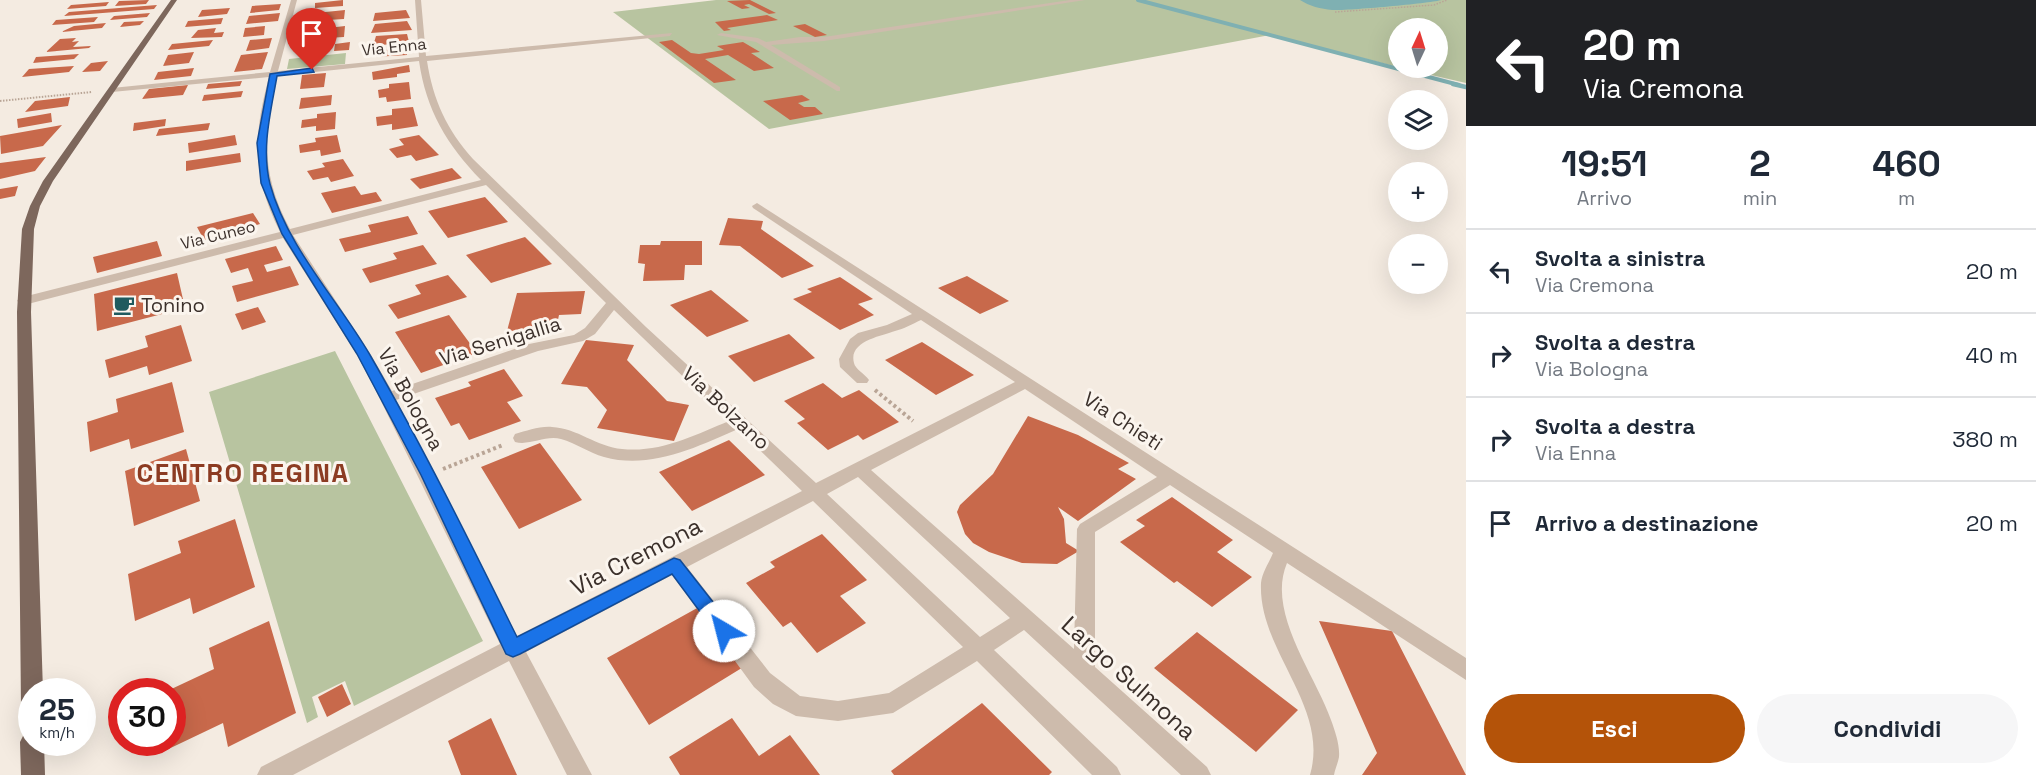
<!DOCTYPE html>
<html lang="it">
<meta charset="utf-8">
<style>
body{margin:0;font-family:"Space Grotesk",sans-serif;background:#f6f6f7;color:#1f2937;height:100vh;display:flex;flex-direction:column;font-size:22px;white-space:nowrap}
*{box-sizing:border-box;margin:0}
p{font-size:20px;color:#747a83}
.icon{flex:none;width:33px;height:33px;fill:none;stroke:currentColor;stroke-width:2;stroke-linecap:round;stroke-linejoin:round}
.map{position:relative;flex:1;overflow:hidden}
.side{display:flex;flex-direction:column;background:#fff;width:570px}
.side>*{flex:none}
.guide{background:#202124;color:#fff;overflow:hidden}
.needle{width:39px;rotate:4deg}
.fabs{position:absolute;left:1388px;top:18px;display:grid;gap:12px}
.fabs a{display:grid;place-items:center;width:60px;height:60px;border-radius:50%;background:#fff;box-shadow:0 6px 24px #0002;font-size:30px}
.speed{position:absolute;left:18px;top:678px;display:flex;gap:12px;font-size:30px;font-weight:700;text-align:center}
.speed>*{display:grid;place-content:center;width:78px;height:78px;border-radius:50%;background:#fff;box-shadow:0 6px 24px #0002;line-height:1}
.speed small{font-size:15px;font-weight:400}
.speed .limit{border:9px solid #d22;background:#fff;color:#111}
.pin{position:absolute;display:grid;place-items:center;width:51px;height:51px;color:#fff;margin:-62px -26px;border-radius:50% 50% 50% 0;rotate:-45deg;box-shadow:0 0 6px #0007}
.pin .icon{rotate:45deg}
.me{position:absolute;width:66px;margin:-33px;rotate:323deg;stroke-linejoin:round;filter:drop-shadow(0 0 4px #0008)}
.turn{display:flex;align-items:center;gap:21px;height:126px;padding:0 18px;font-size:27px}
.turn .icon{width:78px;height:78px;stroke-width:2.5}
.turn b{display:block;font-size:42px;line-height:51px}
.eta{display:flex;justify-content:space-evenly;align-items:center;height:102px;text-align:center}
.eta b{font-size:36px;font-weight:800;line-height:42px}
.primary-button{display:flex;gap:12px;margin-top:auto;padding:12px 18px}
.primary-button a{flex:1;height:69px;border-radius:36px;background:#b45309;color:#fff;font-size:24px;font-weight:800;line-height:69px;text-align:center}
.primary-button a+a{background:#f6f6f7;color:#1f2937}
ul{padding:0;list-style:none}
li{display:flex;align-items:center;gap:18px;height:84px;padding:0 18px;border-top:2px solid #e0e1e3}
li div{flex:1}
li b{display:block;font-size:22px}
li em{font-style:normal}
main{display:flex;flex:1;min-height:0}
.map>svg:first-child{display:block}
.green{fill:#b8c4a0}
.water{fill:#7fb0b2}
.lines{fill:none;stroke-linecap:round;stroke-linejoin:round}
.stream-far1{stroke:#7fb0b2;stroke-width:4}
.stream{stroke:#7fb0b2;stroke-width:4.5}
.building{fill:#c8694b}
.path-far2{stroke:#b9a596;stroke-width:1.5;stroke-dasharray:1.5 1.5;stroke-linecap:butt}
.path-far1{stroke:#b9a596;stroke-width:2;stroke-dasharray:1.5 1.5;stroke-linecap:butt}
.path{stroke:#b9a596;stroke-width:4;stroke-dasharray:3 3;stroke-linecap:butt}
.minor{fill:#cdbbac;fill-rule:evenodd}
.major{fill:#7d675c;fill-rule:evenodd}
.route{fill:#1a73e8;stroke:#114b97;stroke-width:1.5}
.labels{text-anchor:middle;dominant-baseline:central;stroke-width:6;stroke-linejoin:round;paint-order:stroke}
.far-street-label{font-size:16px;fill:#3b302b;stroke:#fbf5ee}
.poi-label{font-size:20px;fill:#3b302b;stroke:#fbf5ee;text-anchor:start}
.street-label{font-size:20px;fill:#3b302b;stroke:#fbf5ee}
.near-street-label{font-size:24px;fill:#3b302b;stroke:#fbf5ee}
.district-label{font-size:26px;font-weight:bold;letter-spacing:1.5px;fill:#8c3b22;stroke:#fbf5ee}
</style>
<main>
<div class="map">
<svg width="1466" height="775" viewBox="0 0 1466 775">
<rect width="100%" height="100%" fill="#f4ebe1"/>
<path class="green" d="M 716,0 L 1466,0 L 1466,83 L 1401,68 L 1437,68 L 1437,28 L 1398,28 L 1398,67 L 1270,35 L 769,129 L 613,12 Z
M 346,53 L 345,64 L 287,69 L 289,59 Z
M 335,351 L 483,641 L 354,706 L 345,681 L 312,697 L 318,717 L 307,723 L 209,392 Z"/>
<path class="water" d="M 1300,0 L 1441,0 C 1434,3 1344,11 1332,10 C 1321,9 1309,6 1300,0 Z"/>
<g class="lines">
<path class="stream-far1" d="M 1138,0 L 1459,85"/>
<path class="stream" d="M 1453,84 L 1466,87"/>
</g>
<path class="building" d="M 149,0 L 146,4 L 115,6 L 119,1 Z
M 343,0 L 343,6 L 315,8 L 315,3 Z
M 750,0 L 776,13 L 769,14 L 749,4 L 744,5 L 750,8 L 742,9 L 727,1 Z
M 109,2 L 106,6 L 67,9 L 71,5 Z
M 281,4 L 279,10 L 250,13 L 252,6 Z
M 157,5 L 154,9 L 64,16 L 69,12 Z
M 230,8 L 227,14 L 198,17 L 202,10 Z
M 345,10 L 344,19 L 312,21 L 313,18 L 319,17 L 315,16 L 316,13 Z
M 406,10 L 410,18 L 373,21 L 375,13 Z
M 150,13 L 147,17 L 110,20 L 114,16 Z
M 280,13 L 278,21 L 246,24 L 249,16 Z
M 767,15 L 778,20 L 727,28 L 731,30 L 724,31 L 715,22 Z
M 98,17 L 94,22 L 52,25 L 56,20 Z
M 223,18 L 221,24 L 185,27 L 188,21 Z
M 144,21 L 140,25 L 120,27 L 124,22 Z
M 407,21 L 412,30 L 371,33 L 375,24 Z
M 106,23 L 102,28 L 61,32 L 74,26 Z
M 805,24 L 827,35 L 815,37 L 793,26 Z
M 265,26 L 264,35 L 243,37 L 245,28 Z
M 345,26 L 344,37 L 309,39 L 310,36 L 315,36 L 316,33 L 310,33 L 311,30 Z
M 216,28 L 214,33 L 224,32 L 222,37 L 191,38 L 198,30 Z
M 407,34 L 409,42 L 373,46 L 376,36 Z
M 76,38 L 72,42 L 79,41 L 73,47 L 91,46 L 89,48 L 46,52 L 60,39 Z
M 272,38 L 269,48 L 246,51 L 250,40 Z
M 213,40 L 209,46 L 168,50 L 172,44 Z
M 672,40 L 691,53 L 699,54 L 724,50 L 717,46 L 743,42 L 760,52 L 751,53 L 774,68 L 754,71 L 728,55 L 705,59 L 736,80 L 714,83 L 659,42 Z
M 350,42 L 349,50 L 334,51 L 335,44 Z
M 322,43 L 320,53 L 303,55 L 305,45 Z
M 397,48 L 406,51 L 407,55 L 373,57 L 375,52 Z
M 194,52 L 189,63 L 163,66 L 168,55 Z
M 268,52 L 262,69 L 234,72 L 241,55 Z
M 79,54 L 74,59 L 33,63 L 36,57 Z
M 108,61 L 100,71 L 82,72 L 91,63 Z
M 409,65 L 410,72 L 397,74 L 397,77 L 373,80 L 372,72 Z
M 74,66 L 69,72 L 22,77 L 29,69 Z
M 194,68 L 191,76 L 154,80 L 158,72 Z
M 326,73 L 324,87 L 300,89 L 302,75 Z
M 242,81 L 240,86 L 206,89 L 208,84 Z
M 409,82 L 411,99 L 387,102 L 386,97 L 379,98 L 378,90 L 389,88 L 389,84 Z
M 188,85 L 183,95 L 142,99 L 149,89 Z
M 243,91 L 241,97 L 202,101 L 204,95 Z
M 332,95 L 331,105 L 299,109 L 301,98 Z
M 802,95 L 810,100 L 798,103 L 804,107 L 815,107 L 823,114 L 790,120 L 763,101 Z
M 70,97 L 68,106 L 25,112 L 35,101 Z
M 413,107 L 418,126 L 392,130 L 392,124 L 377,126 L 376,117 L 392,115 L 392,109 Z
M 336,112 L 335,129 L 316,131 L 316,126 L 301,128 L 302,120 L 317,118 L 317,114 Z
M 51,113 L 52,122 L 18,128 L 17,119 Z
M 166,119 L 165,126 L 133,131 L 134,123 Z
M 210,123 L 208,130 L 156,136 L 159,129 Z
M 62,125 L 43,146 L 1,154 L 0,136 Z
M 235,135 L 237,145 L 189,153 L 188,143 Z
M 337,135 L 341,152 L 321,156 L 320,150 L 300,153 L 299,145 L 316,142 L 315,138 Z
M 419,135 L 439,155 L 416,161 L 411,155 L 397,158 L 389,149 L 404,145 L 399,139 Z
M 240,153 L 241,162 L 186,171 L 186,161 Z
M 46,157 L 35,171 L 0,179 L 0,163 Z
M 343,159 L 354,176 L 331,182 L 328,177 L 313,180 L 307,171 L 325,167 L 322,163 Z
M 452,168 L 462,178 L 420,189 L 410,179 Z
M 18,186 L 15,196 L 0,199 L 0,189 Z
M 355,186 L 361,195 L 376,192 L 382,201 L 332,213 L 321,193 Z
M 485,197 L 508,222 L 448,238 L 428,211 Z
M 253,213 L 260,224 L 204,240 L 197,227 Z
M 408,216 L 418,234 L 345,252 L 339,239 L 371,232 L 368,225 Z
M 728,218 L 763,221 L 761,229 L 814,266 L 782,278 L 740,246 L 719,245 Z
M 525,237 L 552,264 L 491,283 L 466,255 Z
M 157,241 L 162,256 L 97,273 L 93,257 Z
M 661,241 L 702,241 L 702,265 L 685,265 L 684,280 L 643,281 L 645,264 L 638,263 L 640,245 L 660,245 Z
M 423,245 L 437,264 L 370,283 L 362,269 L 397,259 L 393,253 Z
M 276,246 L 283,260 L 264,265 L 267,272 L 290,266 L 299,285 L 237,302 L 232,286 L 253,281 L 248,268 L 231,273 L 225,259 Z
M 177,273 L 185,308 L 97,331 L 94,294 Z
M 448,275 L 467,297 L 398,319 L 388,305 L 421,294 L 415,285 Z
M 967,276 L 1009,301 L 980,314 L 938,288 Z
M 840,277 L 873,299 L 858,304 L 874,315 L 840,330 L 793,299 L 812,292 L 807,289 Z
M 711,290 L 749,321 L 707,337 L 670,305 Z
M 585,291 L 581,314 L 559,315 L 556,329 L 507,331 L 517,293 Z
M 258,307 L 266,322 L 242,330 L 235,314 Z
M 449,315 L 477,353 L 421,373 L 395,332 Z
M 181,325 L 192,361 L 149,375 L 147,366 L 109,378 L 105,360 L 148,347 L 145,336 Z
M 789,334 L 815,358 L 754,382 L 728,356 Z
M 586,340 L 634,345 L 627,360 L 667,401 L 689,405 L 674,441 L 597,428 L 607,410 L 587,387 L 561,384 Z
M 922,342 L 974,375 L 936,395 L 885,360 Z
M 504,369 L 523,396 L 507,402 L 521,421 L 469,440 L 459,423 L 451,426 L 435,398 L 471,386 L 468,382 Z
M 172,382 L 184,432 L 131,449 L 129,439 L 90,452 L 87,422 L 118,412 L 116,399 Z
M 823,383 L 842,398 L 859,390 L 899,422 L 863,440 L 858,435 L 828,450 L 797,423 L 805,419 L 784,401 Z
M 1028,416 L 1078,435 L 1129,463 L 1118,469 L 1136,479 L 1078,521 L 1058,507 L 1064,519 L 1066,543 L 1079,551 L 1057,564 L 1022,563 L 989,552 L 973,543 L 965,534 L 957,512 L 960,505 L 993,474 Z
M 729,440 L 765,475 L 692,511 L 659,472 Z
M 540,443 L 582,500 L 519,529 L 481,467 Z
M 186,449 L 200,501 L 134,526 L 125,471 Z
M 1172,497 L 1233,540 L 1217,552 L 1252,577 L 1212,607 L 1177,581 L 1174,583 L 1120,542 L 1145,526 L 1136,520 Z
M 235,519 L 255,587 L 193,614 L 190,598 L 135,621 L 128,574 L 181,553 L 178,541 Z
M 822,534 L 867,580 L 840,596 L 866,623 L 817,653 L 791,622 L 783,627 L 746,583 L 775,567 L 770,562 Z
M 699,607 L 745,666 L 649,725 L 607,658 Z
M 269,621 L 296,713 L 228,747 L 223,723 L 158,754 L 156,742 L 172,742 L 172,692 L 165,692 L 214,669 L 209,648 Z
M 1319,621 L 1392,631 L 1466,775 L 1362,775 L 1377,753 Z
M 1197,632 L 1298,710 L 1256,752 L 1154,668 Z
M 342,684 L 351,704 L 327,717 L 318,697 Z
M 982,703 L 1052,772 L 1049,775 L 894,775 L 891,771 Z
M 491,718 L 517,775 L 461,775 L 448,741 Z
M 732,718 L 759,756 L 790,735 L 820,775 L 680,775 L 669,757 Z"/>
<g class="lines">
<path class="path-far2" d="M 1335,12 L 1434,5 L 1447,0"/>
<path class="path-far1" d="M 0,101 L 92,92"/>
<path class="path" d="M 875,390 L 913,421
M 443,469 L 503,445"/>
<path class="minor" d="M 291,0 L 297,0 L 278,71 L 419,57 L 415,0 L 421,0 L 426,56 L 672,33 L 670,36 L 427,61 C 433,100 447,130 473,159 L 646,327 L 816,483 L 1015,382 L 921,320 C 912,324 904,329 895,331 C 882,336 848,341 854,363 C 855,369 865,374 869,380 L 867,383 L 857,383 L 840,367 L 839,359 L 850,339 L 858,333 L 887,325 L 912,314 L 753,208 L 752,206 L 757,203 L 1466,658 L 1466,680 L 1287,563 C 1266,612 1315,674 1331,720 C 1335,731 1340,745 1339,757 C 1338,763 1335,769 1334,775 L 1310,775 C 1330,706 1258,651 1261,583 C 1262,573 1269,563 1273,553 L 1170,485 L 1095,532 L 1095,667 L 1207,767 L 1211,775 L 1181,775 L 1024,630 L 994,650 L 1117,767 L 1121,775 L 1092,775 L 977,661 L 893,713 L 838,721 L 796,716 L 773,704 L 754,687 L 672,575 L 526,652 L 592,775 L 567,775 L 509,661 L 293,775 L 257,775 L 261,767 L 500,644 L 376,391 L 357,355 L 283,238 L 24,305 L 17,301 L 19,298 L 280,232 C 252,177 253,135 269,77 L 112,92 L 108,90 L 112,88 L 270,72 ZM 419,61 C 426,110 447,145 481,180 L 290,229 C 261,176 263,133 277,76 ZM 486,185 L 606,303 L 585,328 L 574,335 L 529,344 L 392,391 L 371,355 L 293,235 ZM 614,310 L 729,421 C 695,435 661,453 622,449 C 597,447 577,428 552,427 C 539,426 527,431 515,434 L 513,438 L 515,442 C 530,446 545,435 561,439 C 576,443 589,453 604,457 C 650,470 697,447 738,429 L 802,491 L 517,636 L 396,400 L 538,351 L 583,341 L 595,334 ZM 1025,389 L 1157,477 L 1080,524 L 1077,529 L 1074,649 L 871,470 ZM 858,477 L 1010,618 L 980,637 L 827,494 ZM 813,501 L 963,647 L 889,693 L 838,701 L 800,696 L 770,673 L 687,567 Z
M 1070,0 L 1085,0 L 824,41 L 771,45 L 840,87 L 840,91 L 837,91 L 756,42 L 717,35 L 721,33 L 758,38 L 766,42 L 800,37 L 824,37 Z"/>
<path class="major" d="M 171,0 L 177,0 L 53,181 L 40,206 L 34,229 L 31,312 L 43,692 L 32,692 L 32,716 L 24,713 L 21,706 L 17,312 L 22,229 L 30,206 L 43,181 Z
M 32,731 L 32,742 L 44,742 L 45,775 L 21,775 L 20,742 L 24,734 Z"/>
</g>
<path class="route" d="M 312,68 L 314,72 L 277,76 C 271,111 261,148 270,184 C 287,247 338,300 370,355 C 423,447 470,542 517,637 L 674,558 L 680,560 L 731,625 L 734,631 L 731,636 L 724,639 L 718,636 L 672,574 L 520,654 L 513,657 L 506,654 L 421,475 L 357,354 L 282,234 L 261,183 L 257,143 L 270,74 Z"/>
<defs>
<symbol id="cafe-bare" viewBox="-9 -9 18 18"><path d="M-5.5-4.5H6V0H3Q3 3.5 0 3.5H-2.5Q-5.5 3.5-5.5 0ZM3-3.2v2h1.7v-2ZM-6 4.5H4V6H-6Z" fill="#1f5a5e" stroke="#fbf5ee" stroke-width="2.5" paint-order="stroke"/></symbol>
</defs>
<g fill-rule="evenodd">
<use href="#cafe-bare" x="109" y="290" width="30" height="30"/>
</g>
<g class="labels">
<g class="far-street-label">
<text transform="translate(394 47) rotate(-6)">Via Enna</text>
<text transform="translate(218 235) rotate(-14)">Via Cuneo</text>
</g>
<g class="poi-label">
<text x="141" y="305">Tonino</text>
</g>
<g class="street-label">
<text transform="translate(500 341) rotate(-17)">Via Senigallia</text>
<text transform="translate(411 399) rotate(61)">Via Bologna</text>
<text transform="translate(726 408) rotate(43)">Via Bolzano</text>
<text transform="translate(1123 421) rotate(33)">Via Chieti</text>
</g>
<g class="near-street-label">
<text transform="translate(636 556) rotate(-27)">Via Cremona</text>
<text transform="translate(1129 678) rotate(42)">Largo Sulmona</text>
</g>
<g class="district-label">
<text x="243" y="473">CENTRO REGINA</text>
</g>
</g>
</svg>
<div class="fabs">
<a><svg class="needle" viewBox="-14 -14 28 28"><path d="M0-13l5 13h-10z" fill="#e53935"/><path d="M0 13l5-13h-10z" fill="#747a83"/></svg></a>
<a><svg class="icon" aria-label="layers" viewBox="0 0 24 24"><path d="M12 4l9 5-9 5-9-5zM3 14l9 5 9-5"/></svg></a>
<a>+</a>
<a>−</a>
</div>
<div class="speed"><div>25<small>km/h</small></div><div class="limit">30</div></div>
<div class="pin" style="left:312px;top:70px;background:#d93025"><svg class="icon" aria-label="arrive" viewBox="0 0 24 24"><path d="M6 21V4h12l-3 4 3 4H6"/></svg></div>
<svg class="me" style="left:724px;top:631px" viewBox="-20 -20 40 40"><circle r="19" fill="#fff"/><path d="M0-13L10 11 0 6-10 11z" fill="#1a73e8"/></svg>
</div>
<section class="side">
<div class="guide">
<div class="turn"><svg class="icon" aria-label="left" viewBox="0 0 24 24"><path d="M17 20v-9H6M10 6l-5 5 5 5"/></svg><div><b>20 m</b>Via Cremona</div></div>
</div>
<div class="eta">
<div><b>19:51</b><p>Arrivo</p></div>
<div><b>2</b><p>min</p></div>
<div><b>460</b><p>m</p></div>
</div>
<ul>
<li><svg class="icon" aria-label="left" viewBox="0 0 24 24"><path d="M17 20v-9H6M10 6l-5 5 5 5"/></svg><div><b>Svolta a sinistra</b><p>Via Cremona</p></div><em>20 m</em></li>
<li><svg class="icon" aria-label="right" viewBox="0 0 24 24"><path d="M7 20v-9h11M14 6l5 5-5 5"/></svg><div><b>Svolta a destra</b><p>Via Bologna</p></div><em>40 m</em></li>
<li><svg class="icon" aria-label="right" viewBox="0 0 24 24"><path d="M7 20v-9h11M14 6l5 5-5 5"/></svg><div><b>Svolta a destra</b><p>Via Enna</p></div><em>380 m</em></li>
<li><svg class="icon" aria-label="arrive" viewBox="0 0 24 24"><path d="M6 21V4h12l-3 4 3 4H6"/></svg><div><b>Arrivo a destinazione</b></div><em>20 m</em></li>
</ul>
<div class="primary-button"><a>Esci</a><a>Condividi</a></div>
</section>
</main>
